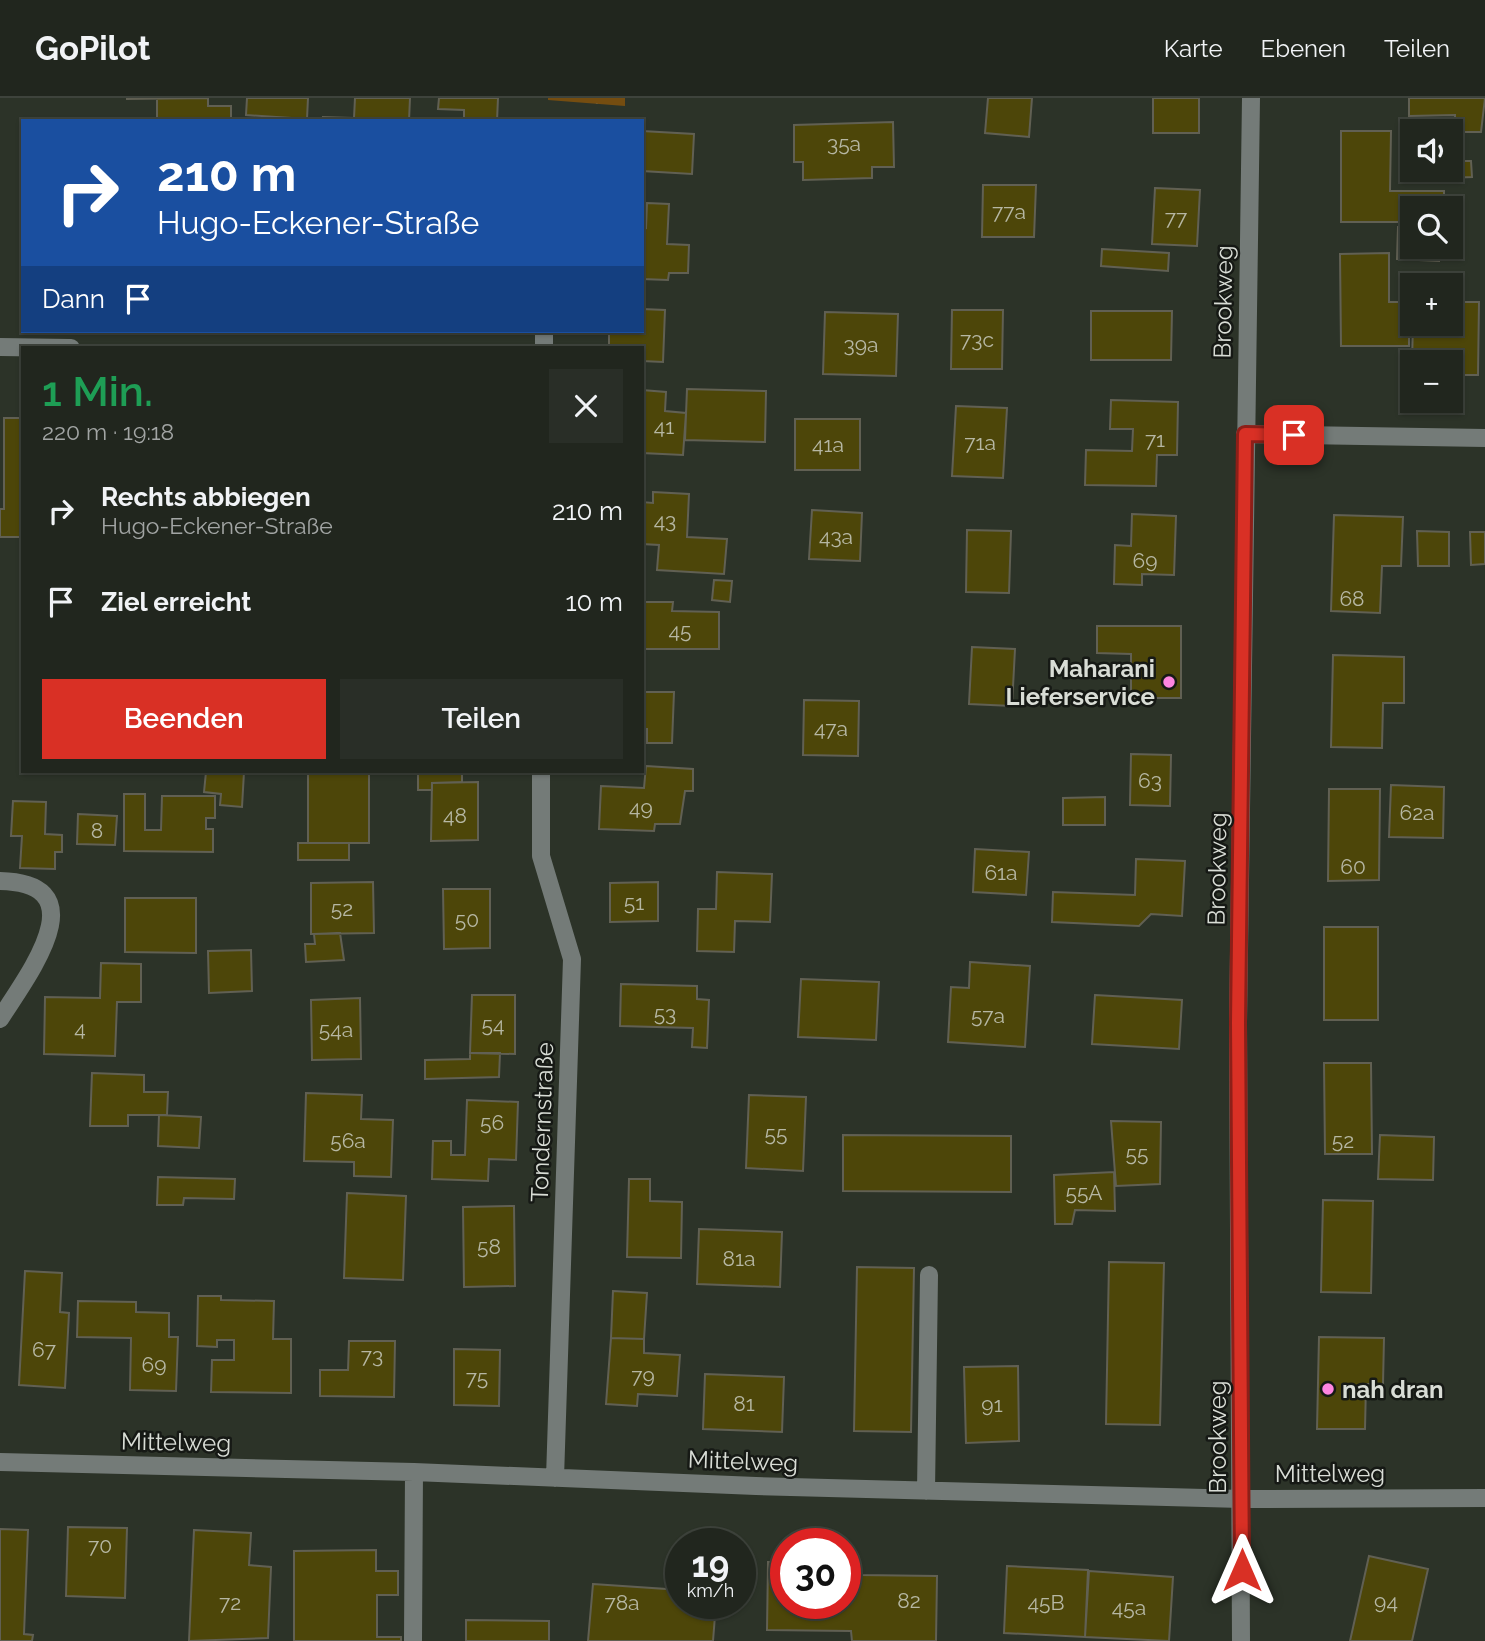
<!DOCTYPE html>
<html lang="de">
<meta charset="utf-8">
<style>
body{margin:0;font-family:Raleway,sans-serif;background:#292e27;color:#f1f3f6;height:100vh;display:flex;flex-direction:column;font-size:26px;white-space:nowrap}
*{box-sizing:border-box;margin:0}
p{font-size:23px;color:#a2a5a4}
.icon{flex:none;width:38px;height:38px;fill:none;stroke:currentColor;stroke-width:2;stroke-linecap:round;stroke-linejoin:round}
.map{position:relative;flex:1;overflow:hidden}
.details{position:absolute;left:21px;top:248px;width:623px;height:427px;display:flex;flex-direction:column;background:#21261e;border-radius:0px;box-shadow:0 2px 5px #0004,0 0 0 2px #3e433c}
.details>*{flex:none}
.banner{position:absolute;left:21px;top:21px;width:623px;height:214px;border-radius:0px;box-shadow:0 2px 5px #0004,0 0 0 2px #3e433c;background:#1a4fa0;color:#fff;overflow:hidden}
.fabs{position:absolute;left:1400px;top:21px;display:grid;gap:14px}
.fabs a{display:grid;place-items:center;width:63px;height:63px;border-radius:0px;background:#21261e;box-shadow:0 2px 5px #0004,0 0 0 2px #3e433c;font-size:35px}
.speed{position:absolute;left:665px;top:1430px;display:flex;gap:14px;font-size:35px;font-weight:700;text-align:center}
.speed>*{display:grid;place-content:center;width:91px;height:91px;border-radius:50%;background:#21261e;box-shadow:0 2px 5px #0004,0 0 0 2px #3e433c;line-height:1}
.speed small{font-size:18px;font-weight:400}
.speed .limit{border:10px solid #d22;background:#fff;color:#111}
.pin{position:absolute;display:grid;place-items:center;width:60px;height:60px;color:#fff;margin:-30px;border-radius:14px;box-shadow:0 4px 10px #0006}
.me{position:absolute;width:77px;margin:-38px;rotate:0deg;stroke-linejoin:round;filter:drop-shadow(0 0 5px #0008)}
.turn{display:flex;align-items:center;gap:24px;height:147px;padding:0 21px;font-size:32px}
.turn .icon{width:91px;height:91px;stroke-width:2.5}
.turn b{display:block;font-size:49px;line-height:60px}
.then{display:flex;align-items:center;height:66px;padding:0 21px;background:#0003;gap:14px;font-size:26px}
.round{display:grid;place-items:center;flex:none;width:74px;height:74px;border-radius:0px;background:#292e27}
.overview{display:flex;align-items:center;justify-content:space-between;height:119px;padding:0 21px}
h1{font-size:42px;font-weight:600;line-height:52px;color:#1e9e55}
.primary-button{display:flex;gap:14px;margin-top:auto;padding:14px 21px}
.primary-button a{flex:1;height:80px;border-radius:0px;background:#d93025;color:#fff;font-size:28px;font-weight:600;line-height:80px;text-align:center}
.primary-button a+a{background:#292e27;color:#f1f3f6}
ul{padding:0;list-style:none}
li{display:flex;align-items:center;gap:21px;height:91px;padding:0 21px}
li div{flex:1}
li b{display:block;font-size:26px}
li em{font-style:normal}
header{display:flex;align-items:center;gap:42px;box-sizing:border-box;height:98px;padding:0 35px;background:#21261e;border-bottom:2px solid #3e433c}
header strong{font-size:33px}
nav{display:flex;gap:38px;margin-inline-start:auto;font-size:24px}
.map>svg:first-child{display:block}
.grass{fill:url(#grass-tufts)}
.building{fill:#4d4609;stroke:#616053;stroke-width:2}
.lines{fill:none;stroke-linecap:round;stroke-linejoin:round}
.minor{stroke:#747b78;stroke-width:18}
.route-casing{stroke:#8d1f18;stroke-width:18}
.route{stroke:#d93025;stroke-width:12}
.poi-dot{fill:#fe85e0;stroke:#161915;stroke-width:2.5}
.labels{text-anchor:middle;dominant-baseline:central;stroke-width:5;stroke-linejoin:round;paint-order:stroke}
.number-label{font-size:21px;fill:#b6b7a3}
.street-label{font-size:24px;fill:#d9ddd6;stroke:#161915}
.poi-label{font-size:24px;font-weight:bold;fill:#d9ddd6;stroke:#161915;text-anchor:end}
</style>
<header>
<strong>GoPilot</strong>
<nav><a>Karte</a><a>Ebenen</a><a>Teilen</a></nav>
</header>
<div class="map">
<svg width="1485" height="1543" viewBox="0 0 1485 1543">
<defs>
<pattern id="grass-tufts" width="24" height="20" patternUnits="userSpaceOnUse" patternTransform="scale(1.75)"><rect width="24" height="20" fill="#754d10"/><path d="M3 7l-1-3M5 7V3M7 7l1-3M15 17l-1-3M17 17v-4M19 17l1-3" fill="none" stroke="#886632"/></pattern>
</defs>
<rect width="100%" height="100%" fill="#2c3328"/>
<path class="grass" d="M 548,0 L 625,0 L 625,8 L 548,2 Z"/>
<path class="building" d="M 208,0 L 208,8 L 231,8 L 231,23 L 157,23 L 157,1 L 126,1 Z
M 247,0 L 308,0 L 307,21 L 246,17 Z
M 355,0 L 410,0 L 409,23 L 323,23 L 323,19 L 354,20 Z
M 439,0 L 498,0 L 497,23 L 464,23 L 464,12 L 438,11 Z
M 988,0 L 1032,0 L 1029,39 L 985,35 Z
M 1153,0 L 1199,0 L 1199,35 L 1153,35 Z
M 1409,0 L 1485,0 L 1481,34 L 1455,34 L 1455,17 L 1409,18 Z
M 893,24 L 894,69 L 872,69 L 872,80 L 803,82 L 803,64 L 794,64 L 794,27 Z
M 642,33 L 694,36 L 692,76 L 642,73 Z
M 1341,33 L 1391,33 L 1390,93 L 1444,93 L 1444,110 L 1412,110 L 1412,124 L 1341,124 Z
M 1451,63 L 1471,63 L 1472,79 L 1447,80 Z
M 983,87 L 1036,87 L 1034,139 L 982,139 Z
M 1155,90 L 1200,92 L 1197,148 L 1152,146 Z
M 647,105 L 669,106 L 667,146 L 689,147 L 688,175 L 669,175 L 668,182 L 642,181 L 642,129 L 646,130 Z
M 1398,129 L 1412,130 L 1412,149 L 1439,149 L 1439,163 L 1397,161 Z
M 1102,151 L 1169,155 L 1168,173 L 1101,168 Z
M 1389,155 L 1389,204 L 1409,204 L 1409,248 L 1341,248 L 1340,156 Z
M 1451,204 L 1479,204 L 1478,277 L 1451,277 L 1451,264 L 1412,264 L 1413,226 L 1451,226 Z
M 642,211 L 665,212 L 663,264 L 642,263 L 642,250 L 609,250 L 609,233 L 642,233 Z
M 952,212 L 1003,212 L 1002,271 L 951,271 Z
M 1091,213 L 1172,213 L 1171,262 L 1091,262 Z
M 825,214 L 898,216 L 896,278 L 823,276 Z
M 687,291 L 766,293 L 765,344 L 685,342 Z
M 642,292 L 666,294 L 665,313 L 686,315 L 683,357 L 642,355 Z
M 1111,302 L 1178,304 L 1177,357 L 1157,357 L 1156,388 L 1085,387 L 1086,352 L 1132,353 L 1133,331 L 1110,331 Z
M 956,308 L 1007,310 L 1003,380 L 952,378 Z
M 4,320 L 23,320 L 23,439 L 0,439 L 0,411 L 4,411 Z
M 795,321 L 860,321 L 860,372 L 795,372 Z
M 653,394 L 689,396 L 687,439 L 727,441 L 724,476 L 657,472 L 659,447 L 642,446 L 642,404 L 653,405 Z
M 812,412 L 862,415 L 860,463 L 809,461 Z
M 1132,416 L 1176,418 L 1174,477 L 1142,476 L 1142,487 L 1114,486 L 1115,447 L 1131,448 Z
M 1334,417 L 1403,419 L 1401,468 L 1382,468 L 1380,515 L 1331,513 Z
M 967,432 L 1011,433 L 1009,495 L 966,494 Z
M 1417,433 L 1449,434 L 1449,468 L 1418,468 Z
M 1470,434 L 1485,434 L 1485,466 L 1471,467 Z
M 714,482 L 732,483 L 730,504 L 712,502 Z
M 642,504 L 673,504 L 672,513 L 719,514 L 719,551 L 642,551 Z
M 1097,528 L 1181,528 L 1181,600 L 1131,600 L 1131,556 L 1097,555 Z
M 972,549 L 1015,551 L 1012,608 L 969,606 Z
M 1333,557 L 1404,559 L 1404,605 L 1383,605 L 1382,650 L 1331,649 Z
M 642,594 L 674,594 L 672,645 L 647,645 L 647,631 L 642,631 Z
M 804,602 L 859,603 L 858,658 L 803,657 Z
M 1131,656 L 1171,657 L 1170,708 L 1130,707 Z
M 646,668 L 693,671 L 693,693 L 685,693 L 680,726 L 655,726 L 654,733 L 599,731 L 601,688 L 644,690 Z
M 206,674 L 244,674 L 242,709 L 220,707 L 221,696 L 204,694 Z
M 308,674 L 369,674 L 369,745 L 308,745 Z
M 418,674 L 462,674 L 462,684 L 432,685 L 432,692 L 418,692 Z
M 478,684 L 478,742 L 431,743 L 432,685 Z
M 1391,687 L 1444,689 L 1443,740 L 1389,739 Z
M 1329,691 L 1380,691 L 1379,782 L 1328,783 Z
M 124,696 L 145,696 L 145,732 L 161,732 L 162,698 L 215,698 L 215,720 L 206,720 L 206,731 L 213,731 L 213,754 L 124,753 Z
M 1105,699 L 1105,727 L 1063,727 L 1063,700 Z
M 13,703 L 46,704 L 45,736 L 62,737 L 62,754 L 55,754 L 55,771 L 20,770 L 22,738 L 11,738 Z
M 78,716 L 117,718 L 115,747 L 77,746 Z
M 298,745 L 349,745 L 349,762 L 298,762 Z
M 975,751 L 1029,754 L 1026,797 L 973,794 Z
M 1136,761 L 1185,763 L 1182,818 L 1151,816 L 1139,828 L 1052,824 L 1053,794 L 1135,797 Z
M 717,774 L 772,776 L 770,824 L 735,823 L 734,854 L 697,853 L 698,811 L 716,811 Z
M 373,784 L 374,835 L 311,836 L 311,785 Z
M 658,784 L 658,823 L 610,824 L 610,785 Z
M 443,791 L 490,791 L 490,850 L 444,851 Z
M 125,800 L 196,800 L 196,855 L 125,854 Z
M 1324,829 L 1378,829 L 1378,922 L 1324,922 Z
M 340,835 L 344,862 L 306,864 L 305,846 L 315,846 L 314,836 Z
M 251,852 L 252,893 L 209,895 L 208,853 Z
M 970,864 L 1030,868 L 1025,949 L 948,944 L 951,889 L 969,890 Z
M 101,865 L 141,866 L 141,904 L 117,904 L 115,958 L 44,956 L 45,899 L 100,900 Z
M 801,881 L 879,884 L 876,942 L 798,939 Z
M 621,886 L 697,888 L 697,901 L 709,902 L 707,950 L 692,949 L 693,930 L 620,928 Z
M 472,897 L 515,897 L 515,956 L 470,955 Z
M 1095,897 L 1182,902 L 1179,951 L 1092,946 Z
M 360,900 L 361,961 L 312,962 L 311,902 Z
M 470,955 L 500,955 L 499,979 L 425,981 L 425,962 L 470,961 Z
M 1324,965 L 1371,965 L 1372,1056 L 1325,1056 Z
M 92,975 L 144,977 L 144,994 L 168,994 L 167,1017 L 128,1017 L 128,1028 L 90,1028 Z
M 306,995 L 362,997 L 361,1021 L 393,1022 L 391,1079 L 354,1078 L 354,1064 L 304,1063 Z
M 749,997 L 806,999 L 803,1073 L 746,1070 Z
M 467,1002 L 518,1004 L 516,1062 L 489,1061 L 488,1083 L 432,1081 L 433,1043 L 451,1043 L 451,1057 L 465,1057 Z
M 159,1017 L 201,1019 L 199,1050 L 158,1048 Z
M 1111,1023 L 1161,1024 L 1160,1086 L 1116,1088 Z
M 843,1037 L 1011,1038 L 1011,1094 L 843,1093 Z
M 1380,1037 L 1434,1039 L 1433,1082 L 1378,1081 Z
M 1114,1074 L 1115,1113 L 1075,1112 L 1072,1126 L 1055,1126 L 1054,1077 Z
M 158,1079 L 235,1081 L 234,1101 L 184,1100 L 183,1107 L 157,1107 Z
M 629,1081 L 650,1081 L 650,1103 L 682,1104 L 681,1160 L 627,1159 Z
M 347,1095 L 406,1098 L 403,1182 L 344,1180 Z
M 1323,1102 L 1373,1103 L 1371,1195 L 1321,1194 Z
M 514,1108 L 515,1188 L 464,1189 L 463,1109 Z
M 699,1131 L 782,1134 L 780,1189 L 697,1186 Z
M 1109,1164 L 1164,1165 L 1160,1327 L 1106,1326 Z
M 857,1169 L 914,1170 L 911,1334 L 854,1333 Z
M 25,1173 L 62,1175 L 60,1214 L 69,1215 L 65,1290 L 19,1287 Z
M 613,1193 L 647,1195 L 644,1241 L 611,1240 Z
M 198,1198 L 221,1198 L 221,1202 L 274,1203 L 273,1241 L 291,1241 L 291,1295 L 211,1294 L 212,1262 L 234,1262 L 234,1242 L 217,1242 L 217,1249 L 197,1248 Z
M 78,1203 L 136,1204 L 136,1214 L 169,1215 L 169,1239 L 178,1239 L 176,1293 L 130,1292 L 131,1240 L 77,1239 Z
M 1319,1239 L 1384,1240 L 1383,1286 L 1366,1286 L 1365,1331 L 1317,1331 Z
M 611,1240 L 644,1241 L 644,1255 L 680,1257 L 677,1298 L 638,1296 L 637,1308 L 606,1306 Z
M 349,1243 L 395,1243 L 394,1299 L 320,1298 L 320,1272 L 348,1272 Z
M 454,1251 L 500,1252 L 499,1308 L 454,1307 Z
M 1018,1268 L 1019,1343 L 966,1345 L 964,1269 Z
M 705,1276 L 784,1279 L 782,1334 L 703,1331 Z
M 68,1429 L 127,1430 L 125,1500 L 66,1498 Z
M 0,1431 L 28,1432 L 24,1536 L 33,1537 L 32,1543 L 0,1543 Z
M 194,1432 L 251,1435 L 249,1467 L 271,1469 L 268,1540 L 189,1543 Z
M 376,1452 L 376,1473 L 398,1473 L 398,1497 L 377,1497 L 377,1539 L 401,1539 L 401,1543 L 294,1543 L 294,1453 Z
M 1369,1458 L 1428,1471 L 1412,1543 L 1350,1543 Z
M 768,1464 L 786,1464 L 786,1505 L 845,1505 L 845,1465 L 860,1465 L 860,1477 L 937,1478 L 936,1543 L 852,1543 L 851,1533 L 767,1532 Z
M 1007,1468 L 1088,1472 L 1085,1539 L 1004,1535 Z
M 1089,1473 L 1173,1479 L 1169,1543 L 1085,1539 Z
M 593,1486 L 681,1492 L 681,1505 L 716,1505 L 713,1543 L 588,1543 Z
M 466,1522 L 549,1523 L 549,1543 L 466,1543 Z"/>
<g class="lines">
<path class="minor" d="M 544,233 L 544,250
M 0,249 L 71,250
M 1245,336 L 1485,340
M 541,674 L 541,758 L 572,861 L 555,1380
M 0,783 C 100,785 27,878 0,921
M 0,1364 L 414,1374 L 756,1388 L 1242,1401 L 1485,1400
M 926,1393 L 929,1177
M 413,1543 L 414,1374
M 1241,1543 L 1238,925 L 1251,0"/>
</g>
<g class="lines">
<defs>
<path id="route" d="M 1242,1472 L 1238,925 L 1245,336 L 1294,337"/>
</defs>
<use href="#route" class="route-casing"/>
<use href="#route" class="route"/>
</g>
<g class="poi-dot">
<circle cx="1169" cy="584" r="7"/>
<circle cx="1328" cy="1291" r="7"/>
</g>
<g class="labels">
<g class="number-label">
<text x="844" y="45">35a</text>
<text x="1009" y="113">77a</text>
<text x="1176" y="119">77</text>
<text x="977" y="241">73c</text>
<text x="861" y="246">39a</text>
<text x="664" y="328">41</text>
<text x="1155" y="341">71</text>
<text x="980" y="344">71a</text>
<text x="828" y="346">41a</text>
<text x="665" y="422">43</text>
<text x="836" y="438">43a</text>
<text x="1145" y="462">69</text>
<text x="1352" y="500">68</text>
<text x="680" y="532">45</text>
<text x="831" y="630">47a</text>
<text x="1150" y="682">63</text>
<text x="641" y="709">49</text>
<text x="1417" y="714">62a</text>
<text x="455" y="717">48</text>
<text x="97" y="732">8</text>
<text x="1353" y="768">60</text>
<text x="1001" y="774">61a</text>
<text x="634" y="804">51</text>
<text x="342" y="810">52</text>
<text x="467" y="821">50</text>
<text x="665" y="915">53</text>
<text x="988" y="917">57a</text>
<text x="493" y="926">54</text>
<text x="80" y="930">4</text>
<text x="336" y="931">54a</text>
<text x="492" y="1024">56</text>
<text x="776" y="1035">55</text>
<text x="348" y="1042">56a</text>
<text x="1343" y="1042">52</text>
<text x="1137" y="1055">55</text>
<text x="1084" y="1094">55A</text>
<text x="489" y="1148">58</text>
<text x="739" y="1160">81a</text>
<text x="44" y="1251">67</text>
<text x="372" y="1257">73</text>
<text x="154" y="1266">69</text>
<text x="643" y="1277">79</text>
<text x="477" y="1279">75</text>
<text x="744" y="1305">81</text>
<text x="992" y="1306">91</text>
<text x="100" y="1447">70</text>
<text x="909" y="1502">82</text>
<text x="1386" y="1503">94</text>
<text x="230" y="1504">72</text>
<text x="622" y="1504">78a</text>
<text x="1046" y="1504">45B</text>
<text x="1129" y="1509">45a</text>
</g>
<g class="street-label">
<text transform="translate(1223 204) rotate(-89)">Brookweg</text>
<text transform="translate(1217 771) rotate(-89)">Brookweg</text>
<text transform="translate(542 1024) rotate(-88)">Tondernstraße</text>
<text transform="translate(1217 1339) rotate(-90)">Brookweg</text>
<text transform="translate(176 1344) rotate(1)">Mittelweg</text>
<text transform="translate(743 1363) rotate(2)">Mittelweg</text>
<text x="1330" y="1375">Mittelweg</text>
</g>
<g class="poi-label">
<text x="1155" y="570">Maharani<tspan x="1155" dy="28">Lieferservice</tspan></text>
<text x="1342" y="1291" text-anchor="start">nah dran</text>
</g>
</g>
</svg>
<div class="fabs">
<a><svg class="icon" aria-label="sound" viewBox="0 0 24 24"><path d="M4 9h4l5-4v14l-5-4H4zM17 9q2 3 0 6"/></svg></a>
<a><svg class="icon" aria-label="search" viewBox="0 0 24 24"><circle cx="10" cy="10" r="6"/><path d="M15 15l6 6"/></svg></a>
<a>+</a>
<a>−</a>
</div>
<div class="speed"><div>19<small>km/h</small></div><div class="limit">30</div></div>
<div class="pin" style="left:1294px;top:337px;background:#d93025"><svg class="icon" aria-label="arrive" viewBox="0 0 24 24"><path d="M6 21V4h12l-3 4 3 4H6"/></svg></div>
<svg class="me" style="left:1242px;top:1472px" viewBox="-20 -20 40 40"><path d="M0-17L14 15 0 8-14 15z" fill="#d93025" stroke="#fff" stroke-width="4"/></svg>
<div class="banner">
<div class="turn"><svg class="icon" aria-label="right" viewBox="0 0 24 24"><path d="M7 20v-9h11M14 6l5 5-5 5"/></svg><div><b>210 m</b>Hugo-Eckener-Straße</div></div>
<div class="then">Dann<svg class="icon" aria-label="arrive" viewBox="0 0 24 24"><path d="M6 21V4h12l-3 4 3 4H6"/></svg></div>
</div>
<section class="details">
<div class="overview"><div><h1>1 Min.</h1><p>220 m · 19:18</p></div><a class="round"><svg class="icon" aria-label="close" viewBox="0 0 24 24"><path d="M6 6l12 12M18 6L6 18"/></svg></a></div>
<ul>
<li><svg class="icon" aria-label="right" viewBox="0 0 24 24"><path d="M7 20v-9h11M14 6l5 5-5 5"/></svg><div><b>Rechts abbiegen</b><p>Hugo-Eckener-Straße</p></div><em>210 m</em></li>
<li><svg class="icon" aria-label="arrive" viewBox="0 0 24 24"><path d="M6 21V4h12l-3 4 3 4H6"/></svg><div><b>Ziel erreicht</b></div><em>10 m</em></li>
</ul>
<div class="primary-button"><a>Beenden</a><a>Teilen</a></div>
</section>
</div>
